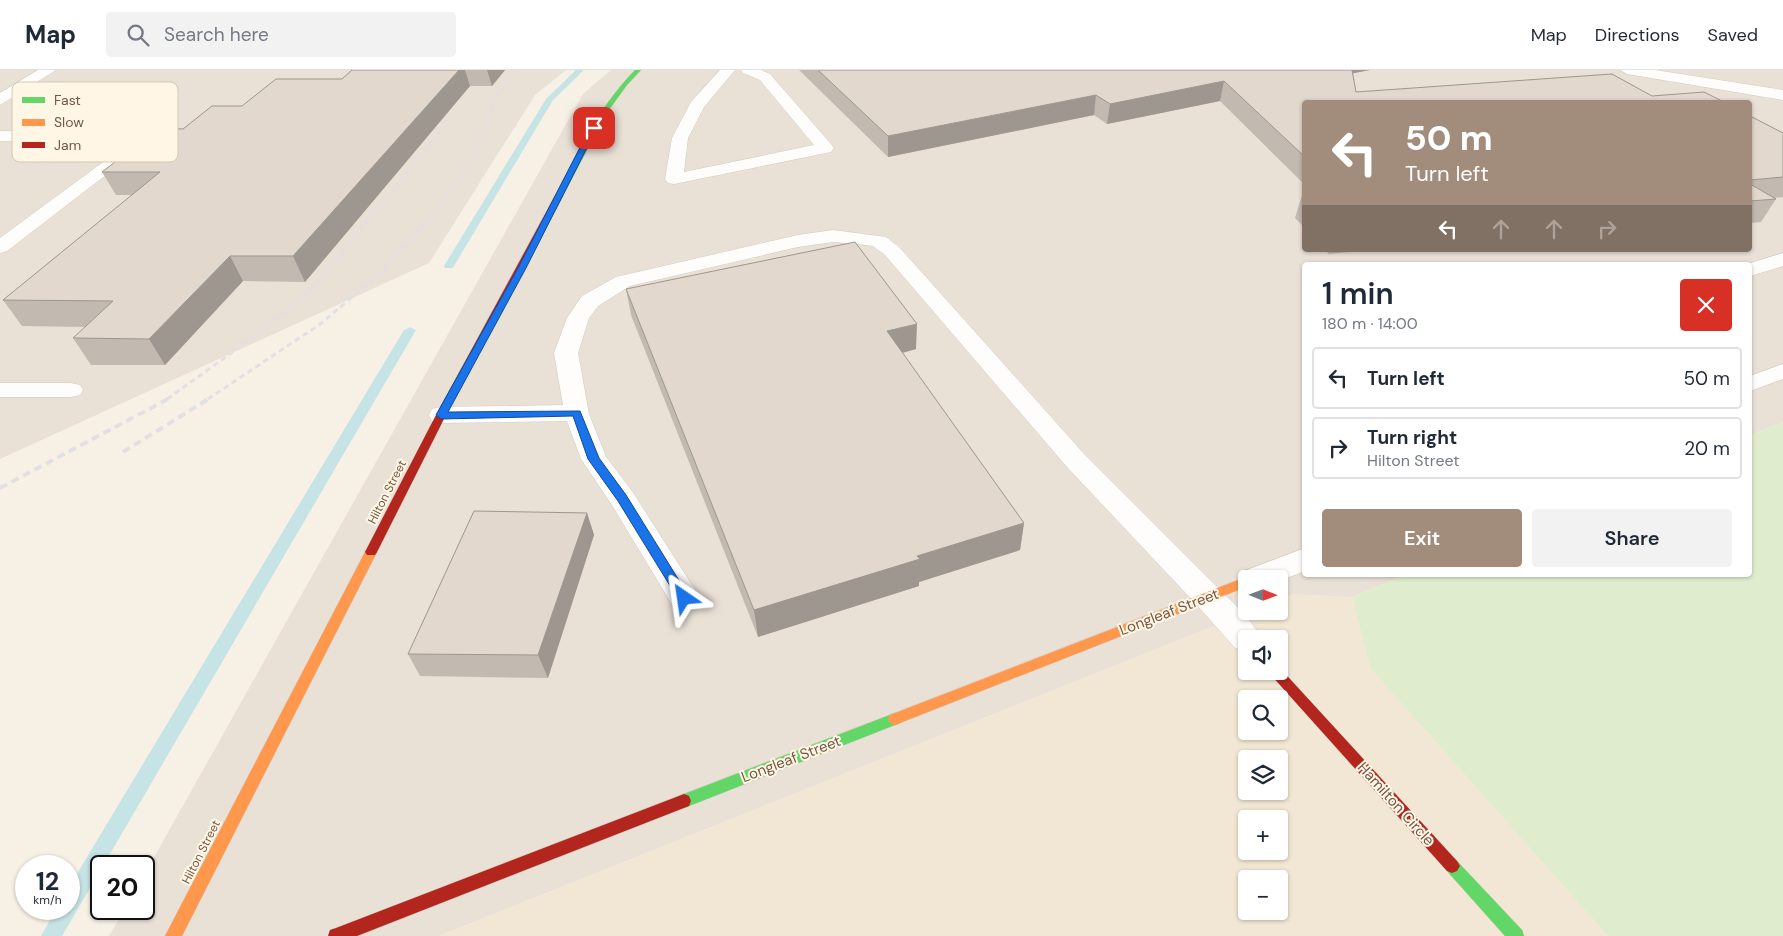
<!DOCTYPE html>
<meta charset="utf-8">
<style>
body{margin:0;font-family:"DM Sans",sans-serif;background:#f2f2f3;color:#1f2937;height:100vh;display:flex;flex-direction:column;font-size:19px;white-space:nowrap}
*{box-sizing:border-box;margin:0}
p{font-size:16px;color:#747a83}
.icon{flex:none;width:28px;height:28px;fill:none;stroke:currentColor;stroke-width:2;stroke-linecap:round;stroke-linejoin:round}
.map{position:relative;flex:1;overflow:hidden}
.sheet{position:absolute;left:1302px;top:192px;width:450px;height:315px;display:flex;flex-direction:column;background:#fff;border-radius:5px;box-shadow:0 1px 4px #0004}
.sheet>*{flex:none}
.hud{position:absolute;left:1302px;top:30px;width:450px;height:152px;border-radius:5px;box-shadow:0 1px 4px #0004;background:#a28d7d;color:#fff;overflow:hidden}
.needle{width:32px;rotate:91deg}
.buttons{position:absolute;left:1238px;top:500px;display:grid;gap:10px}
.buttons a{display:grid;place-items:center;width:50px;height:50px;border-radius:5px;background:#fff;box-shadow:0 1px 4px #0004;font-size:25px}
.speed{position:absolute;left:15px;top:785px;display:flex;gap:10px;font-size:25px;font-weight:700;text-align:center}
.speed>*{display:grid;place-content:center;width:65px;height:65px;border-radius:50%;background:#fff;box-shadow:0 1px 4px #0004;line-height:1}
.speed small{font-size:12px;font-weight:400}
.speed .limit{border:2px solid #111;border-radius:8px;background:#fff;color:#111}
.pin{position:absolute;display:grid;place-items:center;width:42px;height:42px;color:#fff;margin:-21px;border-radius:10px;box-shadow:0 2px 8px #0006}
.me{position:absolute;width:55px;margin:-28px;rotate:328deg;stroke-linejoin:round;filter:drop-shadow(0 0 4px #0008)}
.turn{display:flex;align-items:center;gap:18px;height:105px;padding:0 20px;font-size:22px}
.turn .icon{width:65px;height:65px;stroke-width:2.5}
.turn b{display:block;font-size:35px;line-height:42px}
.lanes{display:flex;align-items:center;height:48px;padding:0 20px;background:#0003;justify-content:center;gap:25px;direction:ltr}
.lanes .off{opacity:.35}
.round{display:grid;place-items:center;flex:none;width:52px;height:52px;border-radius:5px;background:#f2f2f3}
.overview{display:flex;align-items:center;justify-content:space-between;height:85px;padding:0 20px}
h1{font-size:30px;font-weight:600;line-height:38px}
.primary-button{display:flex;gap:10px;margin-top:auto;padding:10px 20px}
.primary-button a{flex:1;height:58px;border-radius:5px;background:#a28d7d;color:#fff;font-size:20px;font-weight:600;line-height:58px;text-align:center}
.primary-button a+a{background:#f2f2f3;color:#1f2937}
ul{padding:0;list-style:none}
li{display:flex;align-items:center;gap:15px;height:62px;margin:0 10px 8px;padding:0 10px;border:2px solid #e0e1e3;border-radius:5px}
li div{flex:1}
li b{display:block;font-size:19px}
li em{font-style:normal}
header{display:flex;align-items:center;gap:30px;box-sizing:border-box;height:70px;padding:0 25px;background:#fff;border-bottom:1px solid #e0e1e3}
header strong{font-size:24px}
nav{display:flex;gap:28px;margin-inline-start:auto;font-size:18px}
.search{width:350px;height:45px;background:#f2f2f3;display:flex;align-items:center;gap:12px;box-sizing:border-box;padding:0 18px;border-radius:5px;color:#747a83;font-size:19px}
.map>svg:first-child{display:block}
.residential{fill:#f2e7d4;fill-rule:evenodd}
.industrial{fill:#e9e0d6;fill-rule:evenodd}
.green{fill:#dfedce}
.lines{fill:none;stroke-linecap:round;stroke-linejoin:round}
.stream{fill:#c6e3e6;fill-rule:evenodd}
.lane-casing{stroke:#d5cbc0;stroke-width:1}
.street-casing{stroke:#d5cbc0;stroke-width:1}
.fast-casing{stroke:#d6ccc2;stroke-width:1}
.slow-casing{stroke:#d6ccc2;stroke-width:1}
.jam-casing{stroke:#d6ccc2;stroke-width:1}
.lane{fill:#fefdfb;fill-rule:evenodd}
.street{fill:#fefdfb;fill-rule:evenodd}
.fast{fill:#63d668;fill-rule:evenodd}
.slow{fill:#ff974d;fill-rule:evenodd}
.jam{fill:#b3261e;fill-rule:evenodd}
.rail-far2{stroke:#e3e0e3;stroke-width:2.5;stroke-dasharray:4.5 3;stroke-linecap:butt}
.rail-far1{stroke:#e3e0e3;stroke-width:3;stroke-dasharray:5.5 4;stroke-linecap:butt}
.rail{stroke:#e3e0e3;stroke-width:4;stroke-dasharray:8 5;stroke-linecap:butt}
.wall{fill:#c2bab0}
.shaded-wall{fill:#9e9790}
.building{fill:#e2d8cd;stroke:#9e9790}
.route{fill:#1a73e8;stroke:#114b97}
.labels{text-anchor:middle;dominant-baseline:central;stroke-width:4;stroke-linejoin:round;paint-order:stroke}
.street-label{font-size:12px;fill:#745845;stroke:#fff6e5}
.near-street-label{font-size:15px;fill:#745845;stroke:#fff6e5}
.key{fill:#fff6e5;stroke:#d5c7b5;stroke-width:1}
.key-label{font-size:14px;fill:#745845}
</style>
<header>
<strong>Map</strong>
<div class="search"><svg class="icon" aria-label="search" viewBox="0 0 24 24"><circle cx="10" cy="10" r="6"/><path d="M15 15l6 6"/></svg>Search here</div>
<nav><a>Map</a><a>Directions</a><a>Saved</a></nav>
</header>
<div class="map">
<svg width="1783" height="866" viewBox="0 0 1783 866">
<rect width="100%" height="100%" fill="#f6f0e5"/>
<path class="residential" d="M 1293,524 L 1352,527 L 1370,598 L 1608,866 L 438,866 L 1251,541 L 1279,541 L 1279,530 ZM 1246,569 L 1279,569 L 1279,601 L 1246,601 ZM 1246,629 L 1279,629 L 1279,661 L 1246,661 ZM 1246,689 L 1279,689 L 1279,721 L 1246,721 ZM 1246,749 L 1279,749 L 1279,781 L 1246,781 ZM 1246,809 L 1279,809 L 1279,841 L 1246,841 Z"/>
<path class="industrial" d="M 0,0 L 566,0 L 535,25 L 429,193 L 0,389 Z
M 611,0 L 1783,0 L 1783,352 L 1750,365 L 1750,195 L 1305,195 L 1305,505 L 1406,505 L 1352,527 L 1293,524 L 1279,530 L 1279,509 L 1246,509 L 1246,541 L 1251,541 L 438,866 L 109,866 L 125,839 L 144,839 L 144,805 L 583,24 ZM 1305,32 L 1750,32 L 1750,180 L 1305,180 Z"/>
<path class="green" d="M 1783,352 L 1783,866 L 1608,866 L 1370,598 L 1352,527 L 1406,505 L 1750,505 L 1750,365 Z"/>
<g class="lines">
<path class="stream" d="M 576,0 L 584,0 L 553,30 L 454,196 L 453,198 L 445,198 L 444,196 L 546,29 Z
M 410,257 L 416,260 L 62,866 L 41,866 L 56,839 L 69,839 L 69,817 L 404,260 Z"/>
<defs>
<path id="lane" d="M 720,0 L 735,0 L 704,37 L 688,68 L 684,102 L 814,75 L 760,10 L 743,3 L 741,0 L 761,0 L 770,4 L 831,74 L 834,78 L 831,82 L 674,114 L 668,113 L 665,109 L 672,68 L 691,32 Z
M 1620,0 L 1655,0 L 1783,20 L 1783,30 L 1627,4 Z
M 0,61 L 146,63 L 152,64 L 154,68 L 7,181 L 0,183 L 0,168 L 129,73 L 0,71 Z
M 833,160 L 886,167 L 899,177 L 1085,385 L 1219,519 L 1223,527 L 1219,535 L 1208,539 L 1197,535 L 1067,397 L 885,185 L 873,176 L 858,174 L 833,172 L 798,177 L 630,216 L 598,236 L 589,248 L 578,283 L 589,344 L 606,387 L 632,421 L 695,520 L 699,528 L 695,536 L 684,540 L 673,536 L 612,435 L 581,389 L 567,351 L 441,353 L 432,351 L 429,345 L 432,339 L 441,337 L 563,335 L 554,283 L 567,248 L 582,226 L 616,207 L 798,165 Z
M 1783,183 L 1783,196 L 1750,206 L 1750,195 L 1744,195 Z
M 0,313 L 71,313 L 80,315 L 83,320 L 80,325 L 71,327 L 0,327 Z"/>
<path id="street" d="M 38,0 L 56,0 L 0,35 L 0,23 Z
M 1783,294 L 1783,309 L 1750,321 L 1750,306 Z
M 1305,478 L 1305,501 L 1279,511 L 1279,509 L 1246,509 L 1246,517 L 1244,517 L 1240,509 L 1244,501 Z
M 1208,515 C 1226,521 1253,552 1262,569 L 1246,569 L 1246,581 L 1235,578 L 1197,535 L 1193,527 L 1197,519 Z"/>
<path id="fast" d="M 635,0 L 641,0 L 627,15 L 606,44 L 563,126 L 556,128 L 555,126 C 578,81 599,37 635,0 Z
M 895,643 L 900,645 L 902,649 L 900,653 L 684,738 L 679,736 L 677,731 L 679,726 Z
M 1452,789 L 1457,791 L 1522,860 L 1524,866 L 1505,866 L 1447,801 L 1444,796 L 1447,791 Z"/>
<path id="slow" d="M 371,478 L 375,479 L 377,482 L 182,866 L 165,866 L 365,482 L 367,479 Z
M 1246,507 L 1250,509 L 1246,509 L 1246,517 L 900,653 L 895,655 L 890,653 L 888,649 L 890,645 Z"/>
<path id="jam" d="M 556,124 L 563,126 L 446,345 L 377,482 L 375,485 L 367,485 L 365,482 L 436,345 Z
M 1279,597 L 1457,791 L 1460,796 L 1457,801 L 1452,803 L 1447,801 L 1271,605 L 1270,601 L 1279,601 Z
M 684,724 L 689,726 L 691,731 L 689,736 L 357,866 L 328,866 L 330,860 L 336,858 Z"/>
</defs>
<use href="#lane" class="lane-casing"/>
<use href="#street" class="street-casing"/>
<use href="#fast" class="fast-casing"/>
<use href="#slow" class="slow-casing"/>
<use href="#jam" class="jam-casing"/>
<use href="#lane" class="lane"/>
<use href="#street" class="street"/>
<use href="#fast" class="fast"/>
<use href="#slow" class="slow"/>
<use href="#jam" class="jam"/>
<path class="rail-far2" d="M 373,145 L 447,54
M 434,145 L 471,90 L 497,26 L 516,0"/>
<path class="rail-far1" d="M 167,329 L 265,259 L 313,218 L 374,143
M 208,329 L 319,255 L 383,201 L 435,143"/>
<path class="rail" d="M 123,382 L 210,328
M 0,418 L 170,328"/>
</g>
<path class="wall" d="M 352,0 L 505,0 L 492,16 L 470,16 L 305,212 L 243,211 L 165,295 L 91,295 L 73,268 L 86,257 L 22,256 L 3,230 L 132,125 L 116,125 L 102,102 L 183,59 L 242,36 L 342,9 Z
M 799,0 L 1370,0 L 1353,3 L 1356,22 L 1652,26 L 1724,32 L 1305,32 L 1305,115 L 1220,31 L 1107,54 L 1094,45 L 888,87 Z
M 1750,46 L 1783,63 L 1783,127 L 1774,128 L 1776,129 L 1761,152 L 1750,153 Z
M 1302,125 L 1305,125 L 1305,158 L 1295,148 Z
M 1325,180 L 1369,180 L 1329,184 Z
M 626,219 L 916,279 L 902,283 L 1024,453 L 1020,480 L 919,512 L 919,516 L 758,567 L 631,245 Z
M 587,443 L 594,465 L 548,608 L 420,606 L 408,584 Z"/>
<path class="shaded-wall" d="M 459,0 L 465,0 L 470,16 L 305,212 L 293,186 Z
M 487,0 L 505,0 L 492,16 Z
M 1346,0 L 1370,0 L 1344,5 Z
M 1224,11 L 1220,31 L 1107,54 L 1110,34 Z
M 1096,25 L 1094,45 L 888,87 L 888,66 Z
M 230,186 L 243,211 L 165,295 L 149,269 Z
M 917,254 L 916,279 L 887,287 L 887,261 Z
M 587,443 L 594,465 L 548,608 L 538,585 Z
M 1024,453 L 1020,480 L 919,512 L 919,516 L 758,567 L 754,540 L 917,486 Z"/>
<path class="building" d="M 352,0 L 459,0 L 293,186 L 230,186 L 149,269 L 73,268 L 113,231 L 3,230 L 160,102 L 102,102 L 159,58 L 183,59 L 212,36 L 242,36 L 276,9 L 342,9 Z
M 818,0 L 1352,0 L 1356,22 L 1612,4 L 1652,26 L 1704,22 L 1724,32 L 1305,32 L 1305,87 L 1224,11 L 1110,34 L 1096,25 L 888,66 Z
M 1750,46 L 1783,63 L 1783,107 L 1750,110 Z
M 1750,114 L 1776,129 L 1750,131 Z
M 855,172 L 917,254 L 887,261 L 1024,453 L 917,486 L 920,489 L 754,540 L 626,219 Z
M 474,441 L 587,443 L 538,585 L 408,584 Z"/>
<path class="route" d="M 594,56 L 597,58 L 526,198 L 448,342 L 580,341 L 599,388 L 626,425 L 690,528 L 684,533 L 680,532 L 618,431 L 588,389 L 573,346 L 441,349 L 436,345 L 518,198 L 590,58 Z"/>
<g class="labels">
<g class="street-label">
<text transform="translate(387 422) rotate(-63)">Hilton Street</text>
<text transform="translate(201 782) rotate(-63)">Hilton Street</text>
</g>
<g class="near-street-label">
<text transform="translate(1169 542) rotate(-21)">Longleaf Street</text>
<text transform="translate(791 689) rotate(-21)">Longleaf Street</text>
<text transform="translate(1396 734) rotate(48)">Hamilton Circle</text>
</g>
</g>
<rect x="12" y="12" width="166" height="80" rx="8" class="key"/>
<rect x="22" y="27" width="23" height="6" fill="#63d668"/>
<rect x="22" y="49" width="23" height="7" fill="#ff974d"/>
<rect x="22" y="72" width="23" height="6" fill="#b3261e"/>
<g class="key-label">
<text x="54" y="35">Fast</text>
<text x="54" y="57">Slow</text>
<text x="54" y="80">Jam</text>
</g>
</svg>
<div class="buttons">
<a><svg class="needle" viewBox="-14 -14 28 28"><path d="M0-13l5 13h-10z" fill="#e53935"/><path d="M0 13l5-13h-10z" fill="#747a83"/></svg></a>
<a><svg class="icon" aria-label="sound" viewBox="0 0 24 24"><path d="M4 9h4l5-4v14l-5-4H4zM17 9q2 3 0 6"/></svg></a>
<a><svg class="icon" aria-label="search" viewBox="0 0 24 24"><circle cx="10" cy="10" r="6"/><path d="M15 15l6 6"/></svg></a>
<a><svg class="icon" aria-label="layers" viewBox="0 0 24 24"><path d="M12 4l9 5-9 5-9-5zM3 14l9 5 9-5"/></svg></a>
<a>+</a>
<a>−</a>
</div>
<div class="speed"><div>12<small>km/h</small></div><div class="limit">20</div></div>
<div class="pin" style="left:594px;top:58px;background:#d93025"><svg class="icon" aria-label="arrive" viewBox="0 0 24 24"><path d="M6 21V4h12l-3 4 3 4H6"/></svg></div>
<svg class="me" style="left:684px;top:528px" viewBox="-20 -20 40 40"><path d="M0-17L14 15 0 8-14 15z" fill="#1a73e8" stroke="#fff" stroke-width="4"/></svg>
<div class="hud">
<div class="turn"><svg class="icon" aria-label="left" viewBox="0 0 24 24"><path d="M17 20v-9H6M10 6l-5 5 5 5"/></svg><div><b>50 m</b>Turn left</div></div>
<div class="lanes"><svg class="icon" aria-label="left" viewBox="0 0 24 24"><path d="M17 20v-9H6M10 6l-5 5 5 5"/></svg><svg class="icon off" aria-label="ahead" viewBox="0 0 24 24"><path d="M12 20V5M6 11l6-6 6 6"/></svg><svg class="icon off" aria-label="ahead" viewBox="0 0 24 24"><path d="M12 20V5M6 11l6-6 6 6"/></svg><svg class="icon off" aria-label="right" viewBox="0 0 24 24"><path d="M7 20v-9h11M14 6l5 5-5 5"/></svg></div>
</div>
<section class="sheet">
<div class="overview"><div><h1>1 min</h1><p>180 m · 14:00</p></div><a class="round" style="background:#d93025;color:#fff"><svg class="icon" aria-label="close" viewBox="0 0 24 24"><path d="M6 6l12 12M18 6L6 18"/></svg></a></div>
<ul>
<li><svg class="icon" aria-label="left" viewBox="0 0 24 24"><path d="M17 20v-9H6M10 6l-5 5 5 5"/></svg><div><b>Turn left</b></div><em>50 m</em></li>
<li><svg class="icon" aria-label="right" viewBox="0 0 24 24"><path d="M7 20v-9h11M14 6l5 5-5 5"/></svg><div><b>Turn right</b><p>Hilton Street</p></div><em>20 m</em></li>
</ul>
<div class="primary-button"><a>Exit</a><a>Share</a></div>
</section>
</div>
